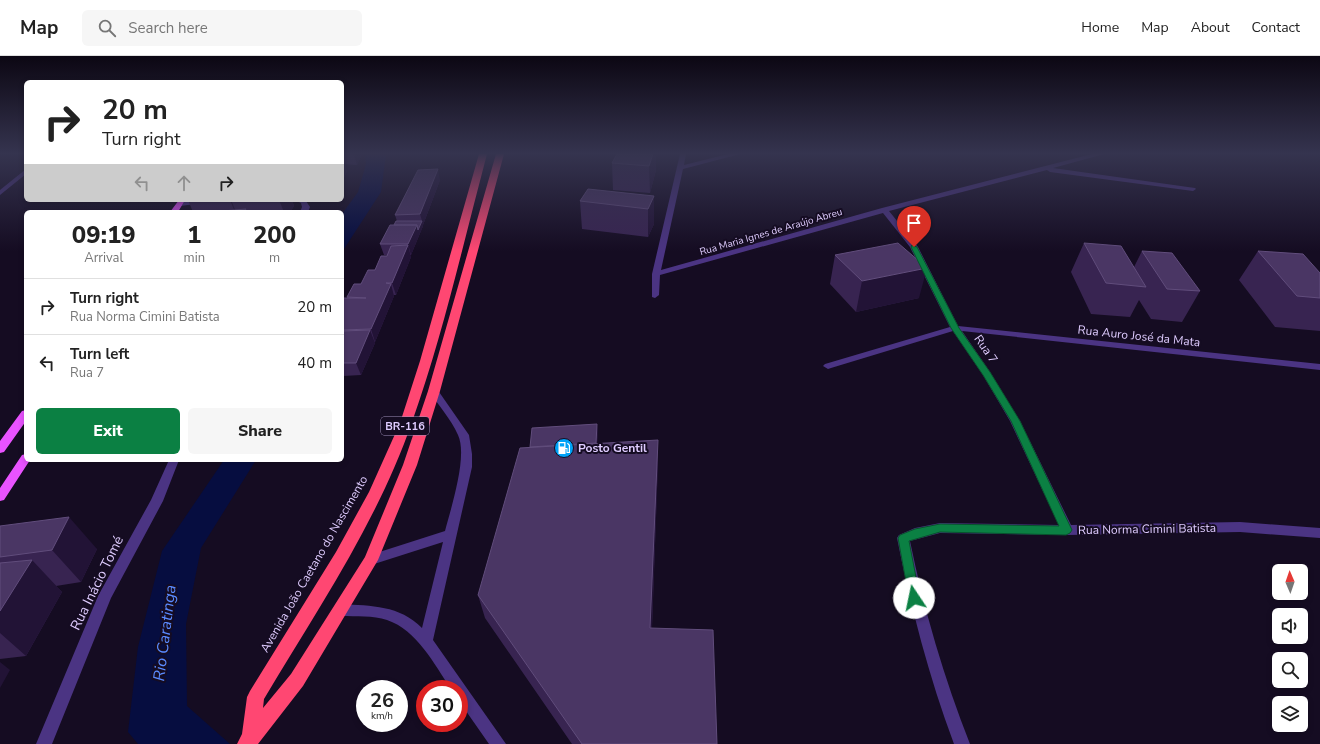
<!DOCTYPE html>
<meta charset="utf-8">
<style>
body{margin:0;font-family:"Nunito Sans",sans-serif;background:#f6f6f6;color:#222;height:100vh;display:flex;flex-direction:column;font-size:15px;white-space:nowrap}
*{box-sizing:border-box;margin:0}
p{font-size:13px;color:#767676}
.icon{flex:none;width:22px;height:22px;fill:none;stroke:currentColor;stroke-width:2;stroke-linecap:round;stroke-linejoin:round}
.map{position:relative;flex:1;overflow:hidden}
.details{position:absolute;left:24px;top:154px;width:320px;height:252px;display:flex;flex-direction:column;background:#fff;border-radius:6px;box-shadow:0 2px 6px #0003}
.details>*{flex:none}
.hud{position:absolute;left:24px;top:24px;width:320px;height:122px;border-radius:6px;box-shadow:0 2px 6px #0003;background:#fff;color:#222;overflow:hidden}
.needle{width:26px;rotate:358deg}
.buttons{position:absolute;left:1272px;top:508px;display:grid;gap:8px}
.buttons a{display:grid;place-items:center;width:36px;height:36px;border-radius:6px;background:#fff;box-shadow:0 2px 6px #0003;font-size:20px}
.speed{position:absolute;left:356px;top:624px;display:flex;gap:8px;font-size:20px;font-weight:700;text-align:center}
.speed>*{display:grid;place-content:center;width:52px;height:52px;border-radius:50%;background:#fff;box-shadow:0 2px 6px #0003;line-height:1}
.speed small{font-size:10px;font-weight:400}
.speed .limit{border:6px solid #d22;background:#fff;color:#111}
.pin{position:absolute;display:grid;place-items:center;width:34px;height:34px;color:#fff;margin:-41px -17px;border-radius:50% 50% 50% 0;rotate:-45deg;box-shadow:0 0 4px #0007}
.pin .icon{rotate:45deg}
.me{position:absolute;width:44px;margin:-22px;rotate:349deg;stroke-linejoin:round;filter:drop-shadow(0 0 3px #0008)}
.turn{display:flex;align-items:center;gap:14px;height:84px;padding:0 12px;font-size:18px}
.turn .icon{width:52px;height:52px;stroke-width:2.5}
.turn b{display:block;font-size:28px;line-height:34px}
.lanes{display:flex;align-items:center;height:38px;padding:0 12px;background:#0003;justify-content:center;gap:20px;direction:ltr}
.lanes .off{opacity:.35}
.eta{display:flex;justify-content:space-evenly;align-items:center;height:68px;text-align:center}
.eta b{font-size:24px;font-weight:800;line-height:28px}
.action{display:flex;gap:8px;margin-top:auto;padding:8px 12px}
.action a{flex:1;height:46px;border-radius:6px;background:#0b8043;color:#fff;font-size:16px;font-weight:800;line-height:46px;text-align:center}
.action a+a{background:#f6f6f6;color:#222}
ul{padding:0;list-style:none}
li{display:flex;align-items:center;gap:12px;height:56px;padding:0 12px;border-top:1px solid #e0e0e0}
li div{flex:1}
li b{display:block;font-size:15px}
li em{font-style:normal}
header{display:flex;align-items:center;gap:24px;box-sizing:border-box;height:56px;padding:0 20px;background:#fff;border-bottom:1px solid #e0e0e0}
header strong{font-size:19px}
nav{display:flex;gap:22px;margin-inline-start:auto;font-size:14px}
.search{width:280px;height:36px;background:#f6f6f6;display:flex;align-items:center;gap:10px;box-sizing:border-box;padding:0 14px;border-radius:6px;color:#767676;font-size:15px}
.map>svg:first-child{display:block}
.water{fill:#060d40}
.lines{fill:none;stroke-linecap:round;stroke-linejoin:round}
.minor{fill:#4b3483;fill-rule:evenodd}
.major{fill:#e953ff;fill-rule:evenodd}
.highway{fill:#ff4772;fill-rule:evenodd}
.wall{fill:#382451}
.shaded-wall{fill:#221336}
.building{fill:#4a3664;stroke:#614d7c}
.route{fill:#0b8043;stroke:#07532c}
.labels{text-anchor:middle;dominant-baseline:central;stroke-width:4;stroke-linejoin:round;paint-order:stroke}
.far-street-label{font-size:10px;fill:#dfccff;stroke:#150c22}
.shield{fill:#150c22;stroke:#a292bd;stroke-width:1}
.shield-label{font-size:11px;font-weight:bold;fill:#dfccff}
.street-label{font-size:12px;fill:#dfccff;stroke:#150c22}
.poi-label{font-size:12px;font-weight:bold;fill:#dfccff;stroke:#150c22;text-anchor:start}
.near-street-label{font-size:14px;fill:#dfccff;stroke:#150c22}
.near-water-label{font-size:16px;font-style:italic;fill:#5a8aff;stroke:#150c22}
</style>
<header>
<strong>Map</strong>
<div class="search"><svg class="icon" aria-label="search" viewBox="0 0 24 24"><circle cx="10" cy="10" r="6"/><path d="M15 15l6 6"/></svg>Search here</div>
<nav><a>Home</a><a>Map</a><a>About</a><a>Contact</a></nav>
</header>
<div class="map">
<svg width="1320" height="688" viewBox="0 0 1320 688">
<rect width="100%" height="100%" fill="#150c22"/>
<path class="water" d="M 365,98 L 386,98 L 381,136 L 342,196 L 342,158 L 358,136 L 366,108 Z
M 224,404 L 256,404 L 201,492 L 186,568 L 187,650 L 230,688 L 138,688 L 128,676 L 138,591 L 162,495 Z"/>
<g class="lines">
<path class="minor" d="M 680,98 L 686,98 L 684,109 L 728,98 L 740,98 L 683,113 L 661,214 L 882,152 L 1092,98 L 1104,98 L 1053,112 L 1195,132 L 1196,133 L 1193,135 L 1050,116 L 1047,114 L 889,155 L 918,191 L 958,270 L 1320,308 L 1320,314 L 962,275 L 990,316 L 1020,365 L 1071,469 L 1240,466 L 1320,472 L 1320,482 L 1240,476 L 1067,479 L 940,477 L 910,485 C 924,554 944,622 970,688 L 954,688 C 929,621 911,552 897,482 L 899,479 L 915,472 L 940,467 L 1059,469 L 1010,365 L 983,319 L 953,275 L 831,312 L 828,313 L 823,310 L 825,308 L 950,271 L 910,191 L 883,157 L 660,219 L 659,239 L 655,242 L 652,241 L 652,218 Z
M 26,113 L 26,118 L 0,139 L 0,134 Z
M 200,144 L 203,145 L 203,147 L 180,150 L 177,148 L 180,146 Z
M 295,144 L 306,145 L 310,151 L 308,156 L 300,156 L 302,151 L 301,147 Z
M 434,332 L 437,333 L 469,379 L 472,398 L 472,411 L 433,584 L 506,688 L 489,688 L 459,645 L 459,633 L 451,633 C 434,608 417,574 387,564 C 373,559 356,561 341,560 L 336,558 L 334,554 L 336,550 L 341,548 C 372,550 399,549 422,572 L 443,486 L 371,509 L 367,508 L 365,504 L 367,500 L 445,475 C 451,452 468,400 458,379 C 451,363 438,349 429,335 Z
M 169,404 L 179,404 L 163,445 L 111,542 L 52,688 L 36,688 L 98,540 L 151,444 Z"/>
<path class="major" d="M 179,144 L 185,144 L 178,156 L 170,156 Z
M 26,354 L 26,365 L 4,396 L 0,397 L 0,385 L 22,355 Z
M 26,398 L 26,404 L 30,404 L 4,444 L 0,445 L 0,432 L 22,399 Z"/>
<path class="highway" d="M 479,98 L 487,98 C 463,188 443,279 412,366 C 378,465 317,554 264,643 L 263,652 L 291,618 L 365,501 L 403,409 L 428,335 L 496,98 L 504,98 L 440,335 L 417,409 L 378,504 L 303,630 L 258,688 L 237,688 L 242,678 L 247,641 L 250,635 L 336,496 L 369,436 L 400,367 L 420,305 Z"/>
</g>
<path class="wall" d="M 342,98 L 361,98 L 361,100 L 357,109 L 345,108 L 347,116 L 343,123 L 342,123 Z
M 617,98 L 656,98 L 656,114 L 650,137 L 613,134 L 612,107 Z
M 440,124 L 423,169 L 423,170 L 411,199 L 410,199 L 411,201 L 396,239 L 394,239 L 394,240 L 375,286 L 374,286 L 375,287 L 361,319 L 343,320 L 342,318 L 342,242 L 347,242 L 347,241 L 361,228 L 375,214 L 387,200 L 387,199 L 384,199 L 380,188 L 397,165 L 395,159 Z
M 654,140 L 654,168 L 648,181 L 582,173 L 580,145 Z
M 188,144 L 292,144 L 294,150 L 290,156 L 193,156 Z
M 1084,187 L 1134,211 L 1142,195 L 1200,235 L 1182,266 L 1151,263 L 1139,244 L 1130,261 L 1091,258 L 1071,216 Z
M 1258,195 L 1320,217 L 1320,275 L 1275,271 L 1239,224 Z
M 835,199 L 919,242 L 856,256 L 830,228 Z
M 598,375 L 597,387 L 658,407 L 652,572 L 717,688 L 572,688 L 485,562 L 478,539 L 530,391 Z
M 0,470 L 97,493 L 81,526 L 56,530 L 62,536 L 26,600 L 0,603 Z"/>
<path class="shaded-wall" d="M 354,98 L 361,98 L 361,100 L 357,109 Z
M 653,98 L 656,98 L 656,114 L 650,137 L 649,110 Z
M 342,100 L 347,116 L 343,123 L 342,120 Z
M 438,113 L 440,124 L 423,169 L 423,170 L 411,199 L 408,188 L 417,169 L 422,165 L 420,158 Z
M 654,140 L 654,168 L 648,181 L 648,153 Z
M 230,144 L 231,144 L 236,156 L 235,156 Z
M 279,144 L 292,144 L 294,150 L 290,156 L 284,156 Z
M 408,189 L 411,201 L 396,239 L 392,227 Z
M 927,212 L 919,242 L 856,256 L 862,225 Z
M 391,228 L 394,240 L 375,286 L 371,273 Z
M 370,274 L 375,287 L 361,319 L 356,307 Z
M 597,368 L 598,375 L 596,406 L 596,399 Z
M 658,384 L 658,407 L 651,595 L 650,572 Z
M 69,461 L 97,493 L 81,526 L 52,494 Z
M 32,504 L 62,536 L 26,600 L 0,577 L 0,555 Z
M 0,606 L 10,614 L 0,632 Z"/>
<path class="building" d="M 617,98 L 653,98 L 649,110 L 612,107 Z
M 438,113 L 420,158 L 395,159 L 418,114 Z
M 588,133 L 654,140 L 648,153 L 580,145 Z
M 246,153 L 244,156 L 210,156 Z
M 396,165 L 422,165 L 418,174 L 417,169 L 394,169 Z
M 390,169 L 417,169 L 408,188 L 380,188 Z
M 898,187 L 927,212 L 862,225 L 835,199 Z
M 1084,187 L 1121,190 L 1146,231 L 1106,227 Z
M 408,189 L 392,227 L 386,227 L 391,228 L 371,273 L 342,274 L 342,242 L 366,242 L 347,241 L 354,228 L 361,228 L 368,214 L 375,214 L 381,200 L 387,200 L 391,190 Z
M 1142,195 L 1172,197 L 1200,235 L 1167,233 Z
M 1258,195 L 1303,198 L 1320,217 L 1320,242 L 1297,240 Z
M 370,274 L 356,307 L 342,307 L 342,275 Z
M 597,368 L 596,387 L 530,391 L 532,372 Z
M 658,384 L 650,572 L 713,574 L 717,688 L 582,688 L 478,539 L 520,392 Z
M 69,461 L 52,494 L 0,501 L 0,470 Z
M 32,504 L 0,555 L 0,507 Z"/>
<linearGradient id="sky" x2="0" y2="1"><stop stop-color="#0c0713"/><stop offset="0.5" stop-color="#35344f"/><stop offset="1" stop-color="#35344f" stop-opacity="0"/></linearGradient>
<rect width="1320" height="195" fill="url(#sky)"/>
<path class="route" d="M 912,189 L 917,191 L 959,272 L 990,316 L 1020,365 L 1072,474 L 1070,477 L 1066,479 L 940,476 L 909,485 L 920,542 L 919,546 L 914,547 L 910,546 L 909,542 L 898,482 L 900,479 L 915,473 L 940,468 L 1059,470 L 1011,365 L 983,319 L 951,272 L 911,191 Z"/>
<defs>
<symbol id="fuel-disc" viewBox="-11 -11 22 22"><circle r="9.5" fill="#00a2f7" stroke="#150c22"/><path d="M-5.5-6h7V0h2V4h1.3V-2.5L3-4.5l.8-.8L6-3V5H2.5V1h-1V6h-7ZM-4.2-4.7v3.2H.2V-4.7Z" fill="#fff"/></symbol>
</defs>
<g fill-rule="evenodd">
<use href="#fuel-disc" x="553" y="381" width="22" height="22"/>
</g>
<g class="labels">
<g class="far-street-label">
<text transform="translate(771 176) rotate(-16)">Rua Maria Ignes de Araújo Abreu</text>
</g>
<rect class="shield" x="381" y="361" width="48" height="18" rx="3"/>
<g class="shield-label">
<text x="405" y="370">BR-116</text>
</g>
<g class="street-label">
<text transform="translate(1139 280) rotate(6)">Rua Auro José da Mata</text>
<text transform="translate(986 293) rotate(55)">Rua 7</text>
<text transform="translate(1147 473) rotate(-1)">Rua Norma Cimini Batista</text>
<text transform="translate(314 508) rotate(-60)">Avenida João Caetano do Nascimento</text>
</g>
<g class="poi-label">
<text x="578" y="392">Posto Gentil</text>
</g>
<g class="near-street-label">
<text transform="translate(97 527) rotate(-64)">Rua Inácio Tomé</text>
</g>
<g class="near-water-label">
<text transform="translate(165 577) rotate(-83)">Rio Caratinga</text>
</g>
</g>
</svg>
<div class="buttons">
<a><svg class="needle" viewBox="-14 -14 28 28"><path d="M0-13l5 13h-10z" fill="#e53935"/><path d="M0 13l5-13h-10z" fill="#767676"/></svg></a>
<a><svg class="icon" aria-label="sound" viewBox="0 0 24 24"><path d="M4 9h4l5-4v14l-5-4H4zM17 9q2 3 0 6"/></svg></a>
<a><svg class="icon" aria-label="search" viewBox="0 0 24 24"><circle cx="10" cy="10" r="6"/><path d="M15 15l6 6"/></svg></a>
<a><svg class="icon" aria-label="layers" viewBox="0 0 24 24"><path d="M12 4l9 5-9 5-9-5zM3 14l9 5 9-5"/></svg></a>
</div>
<div class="speed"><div>26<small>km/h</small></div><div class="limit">30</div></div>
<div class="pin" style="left:914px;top:191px;background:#d93025"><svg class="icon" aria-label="arrive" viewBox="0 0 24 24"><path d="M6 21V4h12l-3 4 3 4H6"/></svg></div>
<svg class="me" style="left:914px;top:542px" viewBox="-20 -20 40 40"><circle r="19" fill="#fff"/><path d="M0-13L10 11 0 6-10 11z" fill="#0b8043"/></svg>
<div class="hud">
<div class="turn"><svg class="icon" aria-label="right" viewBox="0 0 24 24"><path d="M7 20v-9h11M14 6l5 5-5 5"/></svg><div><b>20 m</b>Turn right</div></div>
<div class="lanes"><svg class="icon off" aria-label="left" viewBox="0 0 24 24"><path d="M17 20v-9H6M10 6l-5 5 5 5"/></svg><svg class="icon off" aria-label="ahead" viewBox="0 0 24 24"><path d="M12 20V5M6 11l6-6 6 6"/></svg><svg class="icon" aria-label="right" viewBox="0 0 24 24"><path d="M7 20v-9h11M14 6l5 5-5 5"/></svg></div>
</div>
<section class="details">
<div class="eta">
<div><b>09:19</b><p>Arrival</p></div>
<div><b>1</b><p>min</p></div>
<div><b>200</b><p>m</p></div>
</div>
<ul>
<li><svg class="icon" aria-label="right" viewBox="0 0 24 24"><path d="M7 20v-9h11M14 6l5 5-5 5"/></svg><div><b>Turn right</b><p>Rua Norma Cimini Batista</p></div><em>20 m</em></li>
<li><svg class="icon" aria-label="left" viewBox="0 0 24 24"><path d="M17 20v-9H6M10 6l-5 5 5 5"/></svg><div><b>Turn left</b><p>Rua 7</p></div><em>40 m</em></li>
</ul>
<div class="action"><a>Exit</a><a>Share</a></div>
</section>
</div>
